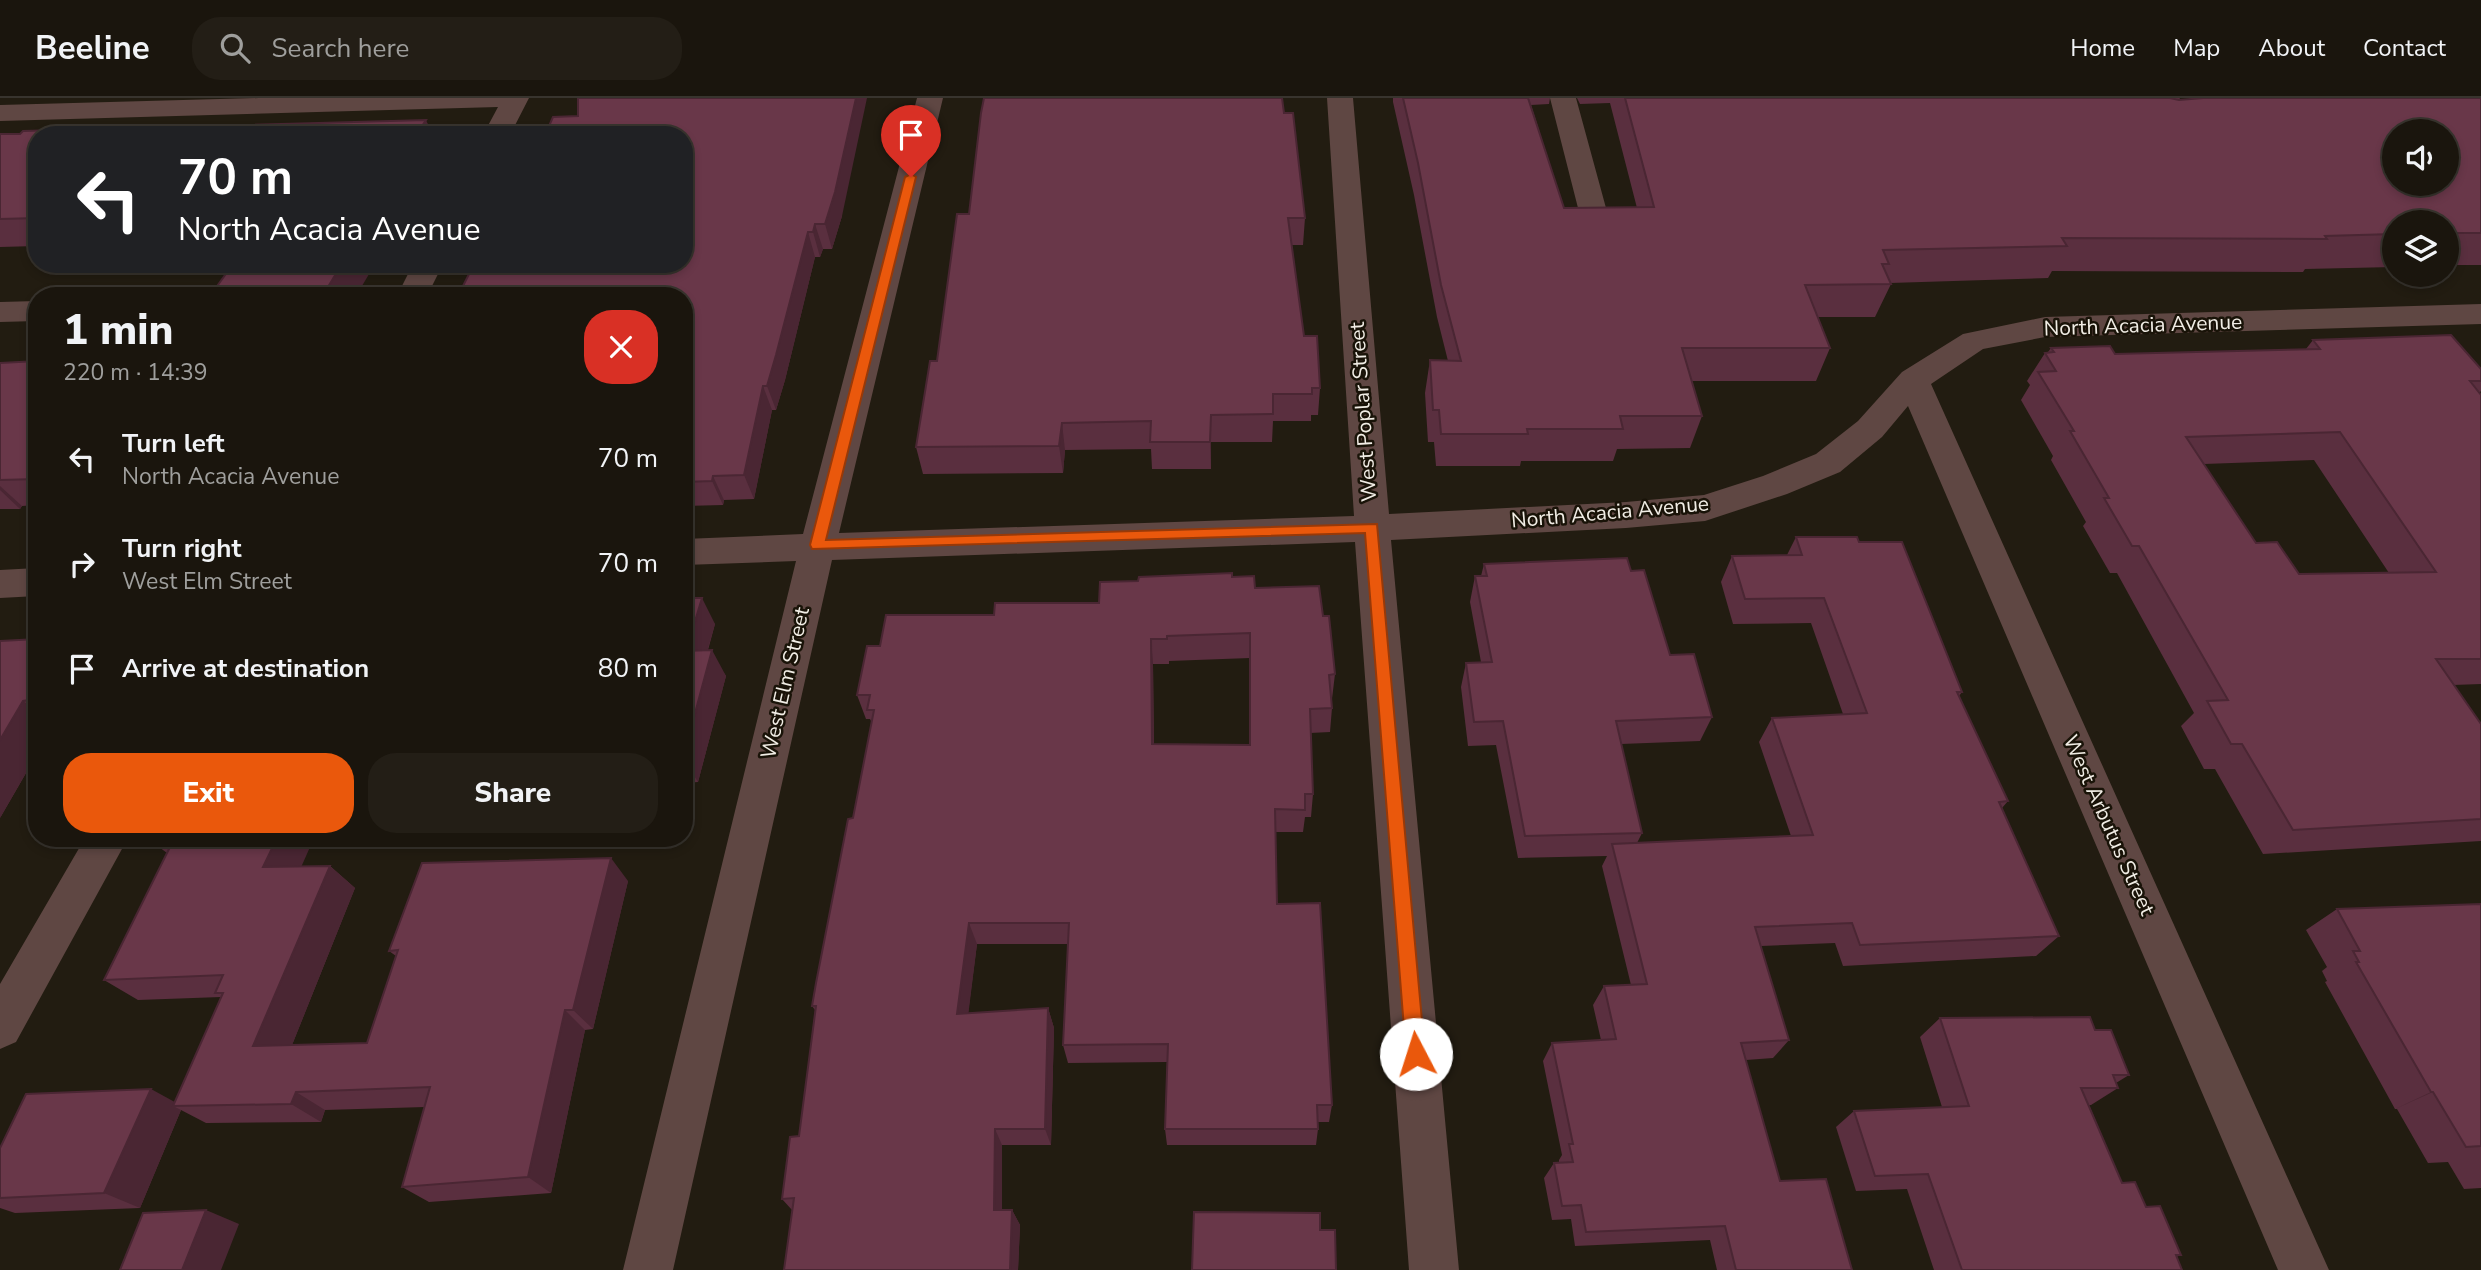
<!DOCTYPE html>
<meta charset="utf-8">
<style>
body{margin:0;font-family:"Nunito Sans",sans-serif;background:#231e16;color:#f1f3f6;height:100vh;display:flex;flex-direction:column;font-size:26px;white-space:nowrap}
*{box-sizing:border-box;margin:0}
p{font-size:23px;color:#9f9f9d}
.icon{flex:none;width:38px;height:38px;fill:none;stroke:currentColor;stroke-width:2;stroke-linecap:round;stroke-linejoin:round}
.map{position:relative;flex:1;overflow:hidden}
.details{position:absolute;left:28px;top:189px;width:665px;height:560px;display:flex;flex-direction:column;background:#1a150d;border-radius:28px;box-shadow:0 4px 10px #0003,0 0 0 2px #38342e}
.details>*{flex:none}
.hud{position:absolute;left:28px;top:28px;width:665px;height:147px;border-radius:28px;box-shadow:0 4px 10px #0003,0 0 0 2px #38342e;background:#202124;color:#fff;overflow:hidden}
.fabs{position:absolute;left:2382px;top:21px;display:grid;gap:14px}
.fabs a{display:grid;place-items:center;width:77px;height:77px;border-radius:50%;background:#1a150d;box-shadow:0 4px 10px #0003,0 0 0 2px #38342e;font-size:35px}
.pin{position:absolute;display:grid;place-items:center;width:60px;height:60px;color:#fff;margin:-72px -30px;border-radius:50% 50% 50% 0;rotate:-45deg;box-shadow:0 0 7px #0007}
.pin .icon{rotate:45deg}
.me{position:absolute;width:77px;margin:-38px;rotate:355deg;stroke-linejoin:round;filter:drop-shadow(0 0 5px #0008)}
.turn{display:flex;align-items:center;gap:24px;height:147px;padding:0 35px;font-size:32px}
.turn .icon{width:91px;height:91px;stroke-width:2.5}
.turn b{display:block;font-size:49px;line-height:60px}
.round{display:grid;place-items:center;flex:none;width:74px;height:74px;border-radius:28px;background:#231e16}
.summary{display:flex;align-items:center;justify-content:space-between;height:119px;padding:0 35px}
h1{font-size:42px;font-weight:800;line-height:52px}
.cta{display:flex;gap:14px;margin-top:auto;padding:14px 35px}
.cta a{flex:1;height:80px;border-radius:28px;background:#ea580c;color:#fff;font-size:28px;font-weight:800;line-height:80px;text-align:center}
.cta a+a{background:#231e16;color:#f1f3f6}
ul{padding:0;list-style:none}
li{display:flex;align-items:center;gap:21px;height:105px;padding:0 35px}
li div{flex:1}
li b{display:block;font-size:26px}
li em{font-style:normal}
header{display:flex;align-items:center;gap:42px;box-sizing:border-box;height:98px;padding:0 35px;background:#1a150d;border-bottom:2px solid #38342e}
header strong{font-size:33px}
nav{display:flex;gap:38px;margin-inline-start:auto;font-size:24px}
.search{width:490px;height:63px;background:#231e16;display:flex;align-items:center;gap:18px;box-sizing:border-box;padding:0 24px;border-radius:28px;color:#9f9f9d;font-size:26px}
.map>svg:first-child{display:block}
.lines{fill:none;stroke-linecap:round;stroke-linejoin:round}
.minor{fill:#5f4743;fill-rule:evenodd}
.wall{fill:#5a2f3f;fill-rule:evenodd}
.shaded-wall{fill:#4a2633}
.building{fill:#693749;stroke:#4a2633;stroke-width:2;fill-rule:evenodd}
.route{fill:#ea580c;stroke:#983908;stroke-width:2}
.labels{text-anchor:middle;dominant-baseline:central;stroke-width:5;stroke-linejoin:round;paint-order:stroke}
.street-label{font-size:21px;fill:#f1ede5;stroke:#191308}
</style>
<header>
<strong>Beeline</strong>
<div class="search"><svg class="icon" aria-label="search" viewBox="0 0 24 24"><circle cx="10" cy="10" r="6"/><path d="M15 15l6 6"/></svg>Search here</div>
<nav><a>Home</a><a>Map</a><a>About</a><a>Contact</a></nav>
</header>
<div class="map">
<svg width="2481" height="1172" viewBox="0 0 2481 1172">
<rect width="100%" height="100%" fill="#221c11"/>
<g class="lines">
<path class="minor" d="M 259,0 L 529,0 L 510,37 L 483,37 L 498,9 L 0,23 L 0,7 Z
M 917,0 L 943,0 L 839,435 L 1354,418 L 1327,0 L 1353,0 L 1389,416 L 1626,404 L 1704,397 L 1763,378 L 1816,356 L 1858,323 L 1902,274 L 1963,236 L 2045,219 L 2481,206 L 2481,226 L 2045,239 L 1983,251 L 1931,286 L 2329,1172 L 2278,1172 L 1908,308 L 1882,339 L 1840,374 L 1787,396 L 1705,423 L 1626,430 L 1391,442 L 1459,1172 L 1409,1172 L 1355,444 L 832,462 L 673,1172 L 623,1172 L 796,463 L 684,467 L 684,441 L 803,436 Z
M 1550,0 L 1576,0 L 1606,110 L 1602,116 L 1592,119 L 1582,116 L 1578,110 Z
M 413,166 L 443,166 L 427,198 L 397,198 Z
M 37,203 L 37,223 L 0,224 L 0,204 Z
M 37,470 L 37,498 L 0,500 L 0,472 Z
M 85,740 L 128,740 L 16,944 L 0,951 L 0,886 Z"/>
</g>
<path class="wall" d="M 1393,0 L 1550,0 L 1549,6 L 1531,7 L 1564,110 L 1637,110 L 1610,5 L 1580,6 L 1577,0 L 2180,0 L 2179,2 L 2197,0 L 2481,0 L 2481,167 L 2446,167 L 2446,124 L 2394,124 L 2394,169 L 2305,171 L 2303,174 L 2052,173 L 2048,180 L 1890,185 L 1891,186 L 1875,219 L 1818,219 L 1830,250 L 1816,283 L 1692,283 L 1702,318 L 1690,350 L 1617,351 L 1613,363 L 1521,363 L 1520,368 L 1436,368 L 1434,344 L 1428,344 L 1425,295 L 1430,262 L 1448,263 L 1437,219 L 1414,97 L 1393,4 Z
M 1284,15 L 1305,120 L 1303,147 L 1292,147 L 1304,238 L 1320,290 L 1318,317 L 1311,317 L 1311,323 L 1273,323 L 1272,344 L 1211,344 L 1211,371 L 1152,371 L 1151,351 L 1065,352 L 1063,375 L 923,376 L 916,349 L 937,263 L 969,116 Z
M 578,18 L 842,118 L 832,151 L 823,151 L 820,159 L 815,159 L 785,282 L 776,312 L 772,312 L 754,401 L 724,402 L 723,407 L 684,408 L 684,198 Z
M 0,36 L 37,37 L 37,148 L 0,149 Z
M 2313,242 L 2481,271 L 2481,293 L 2479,295 L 2481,298 L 2481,586 L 2453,587 L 2481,626 L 2481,743 L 2263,756 L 2215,671 L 2204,671 L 2181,628 L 2194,615 L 2117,475 L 2110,475 L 2083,428 L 2086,424 L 2051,362 L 2053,358 L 2021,302 L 2030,287 L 2027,283 L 2045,255 L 2048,254 L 2051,250 L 2115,256 L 2306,251 ZM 2314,362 L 2389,475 L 2299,476 L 2256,445 L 2204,366 Z
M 37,263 L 37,407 L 22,408 L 20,411 L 0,411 L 0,265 Z
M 1796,439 L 1859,444 L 1962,594 L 1959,598 L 2008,703 L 2002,710 L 2059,838 L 2036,858 L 1843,868 L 1835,845 L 1761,848 L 1789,942 L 1773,960 L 1746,962 L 1780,1083 L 1852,1172 L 1717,1172 L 1710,1142 L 1575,1148 L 1571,1121 L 1552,1122 L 1544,1080 L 1554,1065 L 1559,1065 L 1559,1062 L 1562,1057 L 1543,963 L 1552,945 L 1601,942 L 1593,907 L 1604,888 L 1631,887 L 1602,768 L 1607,758 L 1518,760 L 1496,647 L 1468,648 L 1461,589 L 1466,565 L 1481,564 L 1470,504 L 1475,478 L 1481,478 L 1484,466 L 1631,473 L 1670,557 L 1712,619 L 1700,643 L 1621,646 L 1642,735 L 1637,745 L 1791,738 L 1759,644 L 1772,620 L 1843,616 L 1811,525 L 1733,526 L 1721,484 L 1732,458 L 1787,457 Z
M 1232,479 L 1255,490 L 1323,518 L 1335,576 L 1332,601 L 1332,610 L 1330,634 L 1310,635 L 1313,696 L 1311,719 L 1305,719 L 1303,734 L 1275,734 L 1277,806 L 1332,1007 L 1329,1024 L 1318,1024 L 1318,1031 L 1316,1047 L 1167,1047 L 1165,1031 L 1167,964 L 1068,965 L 1063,947 L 1068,846 L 977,846 L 968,915 L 1048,910 L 1054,930 L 1051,1047 L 1002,1047 L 1002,1112 L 1012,1112 L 1020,1127 L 1018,1172 L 784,1172 L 792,1112 L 782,1101 L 799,1038 L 815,912 L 812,908 L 853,720 L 872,625 L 870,621 L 866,621 L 857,597 L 880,548 L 994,517 L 1099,505 ZM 1250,560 L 1250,647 L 1154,646 L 1153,566 L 1169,566 L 1169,563 Z
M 684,500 L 715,526 L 708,552 L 726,578 L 698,684 L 684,685 Z
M 37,541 L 37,656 L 0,720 Z
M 164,740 L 301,768 L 330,768 L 355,790 L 292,947 L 367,945 L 396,858 L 389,853 L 628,783 L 593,931 L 585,932 L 551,1095 L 429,1104 L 402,1089 L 425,1009 L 325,1012 L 321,1024 L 206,1025 L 181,1012 L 140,1110 L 15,1115 L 0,1110 L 0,1050 L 175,1004 L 221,899 L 138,902 L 104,882 L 167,755 L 159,749 Z
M 2481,806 L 2481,1090 L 2464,1091 L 2448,1064 L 2428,1065 L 2397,1011 L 2395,1011 L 2325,884 L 2327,883 L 2322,873 L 2327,869 L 2306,832 L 2337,811 Z
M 1940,920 L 2095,932 L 2129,977 L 2116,985 L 2118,990 L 2091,1007 L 2089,1007 L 2122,1085 L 2146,1109 L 2181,1157 L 2176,1159 L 2182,1172 L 1934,1172 L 1907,1091 L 1856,1093 L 1836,1029 L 1854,1013 L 1942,1009 L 1920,939 Z"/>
<path class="shaded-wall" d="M 856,0 L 867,0 L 842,118 L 832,151 L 825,126 Z
M 426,22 L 433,37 L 416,37 Z
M 815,126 L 823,151 L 820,159 L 813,134 Z
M 808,134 L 815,159 L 785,282 L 776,312 L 767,288 Z
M 342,166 L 375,166 L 356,198 L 323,198 L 323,197 Z
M 763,288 L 772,312 L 754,401 L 744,377 Z
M 1211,317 L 1211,371 L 1210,344 Z
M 1062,325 L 1065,352 L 1063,375 L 1059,348 Z
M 713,378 L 724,402 L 723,407 L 712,383 Z
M 0,388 L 22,408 L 20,411 L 0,392 Z
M 702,500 L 715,526 L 700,578 L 686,553 Z
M 1151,541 L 1153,566 L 1154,670 L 1152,646 Z
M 712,552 L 726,578 L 698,684 L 684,662 L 684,656 Z
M 37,590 L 37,608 L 29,602 Z
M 23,603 L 37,613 L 37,656 L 0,720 L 0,642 Z
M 277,740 L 314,740 L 291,792 L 263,769 Z
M 611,760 L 628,783 L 593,931 L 573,912 Z
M 330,768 L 355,790 L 284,967 L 253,948 Z
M 969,825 L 977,846 L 966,935 L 957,916 Z
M 1048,910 L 1054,930 L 1051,1047 L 1045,1031 Z
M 565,912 L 585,932 L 551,1095 L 528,1079 Z
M 151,991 L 182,1008 L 173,1008 L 181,1012 L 140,1110 L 104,1095 Z
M 296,994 L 325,1012 L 321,1024 L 291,1006 Z
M 2431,994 L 2433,994 L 2395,1011 Z
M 995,1031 L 1002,1047 L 1002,1127 L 994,1112 Z
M 206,1112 L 239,1126 L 221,1172 L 182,1172 Z
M 1012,1112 L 1020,1127 L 1018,1172 L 1010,1172 Z"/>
<path class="building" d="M 578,0 L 856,0 L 835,94 L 825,126 L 815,126 L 813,134 L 808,134 L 776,257 L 767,288 L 763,288 L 744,377 L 713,378 L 712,383 L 684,384 L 684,198 L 458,198 L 474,166 L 684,166 L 684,37 L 545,37 L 553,19 L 578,18 Z
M 984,0 L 1282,0 L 1284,15 L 1293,15 L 1305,120 L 1288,120 L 1304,238 L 1317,238 L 1320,290 L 1312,290 L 1312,296 L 1273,296 L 1273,316 L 1211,317 L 1210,344 L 1150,344 L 1151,323 L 1062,325 L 1059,348 L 916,349 L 930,263 L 937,263 L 957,116 L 969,116 L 981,15 Z
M 1403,0 L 1528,0 L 1564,110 L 1654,109 L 1625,0 L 2170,0 L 2179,2 L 2203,0 L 2481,0 L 2481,135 L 2446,135 L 2446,124 L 2394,124 L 2394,136 L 2325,138 L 2327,141 L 2062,140 L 2067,148 L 1883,152 L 1889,166 L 1882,166 L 1891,186 L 1805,187 L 1830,250 L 1682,250 L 1702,318 L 1620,318 L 1623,331 L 1527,331 L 1528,336 L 1441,336 L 1439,312 L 1433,312 L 1430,262 L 1461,263 L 1441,187 L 1418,65 ZM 2394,33 L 2446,33 L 2446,86 L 2394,86 Z
M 426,22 L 416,37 L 37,37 L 37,120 L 0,121 L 0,36 L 20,36 L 23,33 Z
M 233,166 L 342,166 L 323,197 L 330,197 L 329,198 L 210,198 Z
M 2451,237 L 2481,271 L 2481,283 L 2470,283 L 2481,297 L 2481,561 L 2436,561 L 2481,626 L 2481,721 L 2293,732 L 2242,646 L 2231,646 L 2207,603 L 2228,602 L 2139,448 L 2132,448 L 2104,400 L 2109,400 L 2070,333 L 2074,333 L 2038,274 L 2056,273 L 2045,255 L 2054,254 L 2051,250 L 2110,248 L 2115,256 L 2320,251 L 2313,242 ZM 2340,334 L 2436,474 L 2299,476 L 2277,444 L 2256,445 L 2186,339 Z
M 37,263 L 37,381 L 0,382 L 0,265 Z
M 1796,439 L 1857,439 L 1859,444 L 1902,444 L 1962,594 L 1957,594 L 2008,703 L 1999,704 L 2059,838 L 1860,847 L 1852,825 L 1755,829 L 1789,942 L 1741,945 L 1780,1083 L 1826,1081 L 1852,1172 L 1736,1172 L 1725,1128 L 1586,1134 L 1581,1107 L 1562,1108 L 1554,1065 L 1573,1064 L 1569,1046 L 1573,1046 L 1552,945 L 1616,941 L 1604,888 L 1647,886 L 1612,746 L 1813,737 L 1772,620 L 1867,615 L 1824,500 L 1745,501 L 1732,458 L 1802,457 Z
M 1627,460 L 1631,473 L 1644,472 L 1670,557 L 1694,556 L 1712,619 L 1616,623 L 1642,735 L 1525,738 L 1503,623 L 1474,624 L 1466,565 L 1492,564 L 1475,478 L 1487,478 L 1484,466 Z
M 1232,475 L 1232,479 L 1254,478 L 1255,490 L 1319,488 L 1323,518 L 1329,518 L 1335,576 L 1329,577 L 1332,610 L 1310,611 L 1313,696 L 1305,696 L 1305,712 L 1275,711 L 1277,806 L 1320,805 L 1332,1007 L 1317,1007 L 1318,1031 L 1165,1031 L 1168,946 L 1063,947 L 1069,825 L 969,825 L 957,916 L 1048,910 L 1045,1031 L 995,1031 L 994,1112 L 1012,1112 L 1010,1172 L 784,1172 L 794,1100 L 782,1101 L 790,1039 L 799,1038 L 816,908 L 812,908 L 816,885 L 848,721 L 853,720 L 874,612 L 867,612 L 870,597 L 857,597 L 867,548 L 880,548 L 886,517 L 994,517 L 995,505 L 1099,505 L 1100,484 L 1138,483 L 1139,479 ZM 1250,535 L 1250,647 L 1152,646 L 1151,541 L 1167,541 L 1167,538 Z
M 684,500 L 702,500 L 686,553 L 712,552 L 684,656 Z
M 37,541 L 37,590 L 29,602 L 23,603 L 0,642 L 0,543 Z
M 164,740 L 277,740 L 263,769 L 330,768 L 253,948 L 367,945 L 398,852 L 389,853 L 422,765 L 611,760 L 573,912 L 565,912 L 528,1079 L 402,1089 L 430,989 L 296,994 L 291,1006 L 173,1008 L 223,895 L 215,895 L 223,877 L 104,882 L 170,749 L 159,749 Z
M 2481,806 L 2481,1048 L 2466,1049 L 2433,994 L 2431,994 L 2356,864 L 2359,864 L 2353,853 L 2360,853 L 2337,811 Z
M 2090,919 L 2095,932 L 2111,932 L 2129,977 L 2113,977 L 2118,990 L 2081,990 L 2122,1085 L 2135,1084 L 2146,1109 L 2160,1108 L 2181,1157 L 2176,1157 L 2182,1172 L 1962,1172 L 1928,1076 L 1875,1078 L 1854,1013 L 1969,1008 L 1940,920 Z
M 151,991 L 104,1095 L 0,1100 L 0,1050 L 26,996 Z
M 206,1112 L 182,1172 L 120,1172 L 143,1115 Z
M 1194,1114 L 1320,1115 L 1320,1132 L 1335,1132 L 1336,1172 L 1192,1172 Z"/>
<path class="route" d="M 911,76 L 916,79 L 826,442 L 1377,426 L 1425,956 L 1423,962 L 1416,965 L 1409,962 L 1406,956 L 1365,435 L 812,451 L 810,447 L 905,79 Z"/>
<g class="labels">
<g class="street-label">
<text transform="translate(2143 227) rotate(-2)">North Acacia Avenue</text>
<text transform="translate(1363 314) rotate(-94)">West Poplar Street</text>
<text transform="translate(1610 414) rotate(-5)">North Acacia Avenue</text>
<text transform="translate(785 585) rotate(-77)">West Elm Street</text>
<text transform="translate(2109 727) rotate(66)">West Arbutus Street</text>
</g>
</g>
</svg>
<div class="fabs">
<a><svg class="icon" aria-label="sound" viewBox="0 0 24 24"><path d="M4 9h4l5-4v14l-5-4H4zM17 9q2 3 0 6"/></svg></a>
<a><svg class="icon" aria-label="layers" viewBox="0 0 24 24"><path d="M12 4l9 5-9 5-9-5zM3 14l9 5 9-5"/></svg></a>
</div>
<div class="pin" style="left:911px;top:79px;background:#d93025"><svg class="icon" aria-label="arrive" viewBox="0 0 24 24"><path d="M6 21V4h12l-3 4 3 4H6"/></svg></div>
<svg class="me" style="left:1416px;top:956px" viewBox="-20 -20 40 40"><circle r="19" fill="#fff"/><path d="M0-13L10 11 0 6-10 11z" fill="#ea580c"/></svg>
<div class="hud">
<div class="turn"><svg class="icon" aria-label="left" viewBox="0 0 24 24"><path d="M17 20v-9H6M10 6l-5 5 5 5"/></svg><div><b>70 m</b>North Acacia Avenue</div></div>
</div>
<section class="details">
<div class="summary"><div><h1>1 min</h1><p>220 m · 14:39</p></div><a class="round" style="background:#d93025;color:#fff"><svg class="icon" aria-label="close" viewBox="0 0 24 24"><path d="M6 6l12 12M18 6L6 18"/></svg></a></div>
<ul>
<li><svg class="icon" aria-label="left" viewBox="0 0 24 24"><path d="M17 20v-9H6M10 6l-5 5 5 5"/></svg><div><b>Turn left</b><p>North Acacia Avenue</p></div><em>70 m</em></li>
<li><svg class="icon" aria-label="right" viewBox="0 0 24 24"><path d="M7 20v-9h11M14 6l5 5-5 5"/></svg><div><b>Turn right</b><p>West Elm Street</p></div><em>70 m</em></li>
<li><svg class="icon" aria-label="arrive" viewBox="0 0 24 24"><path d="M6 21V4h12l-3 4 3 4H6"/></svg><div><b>Arrive at destination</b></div><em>80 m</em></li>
</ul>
<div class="cta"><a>Exit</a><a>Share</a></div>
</section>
</div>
